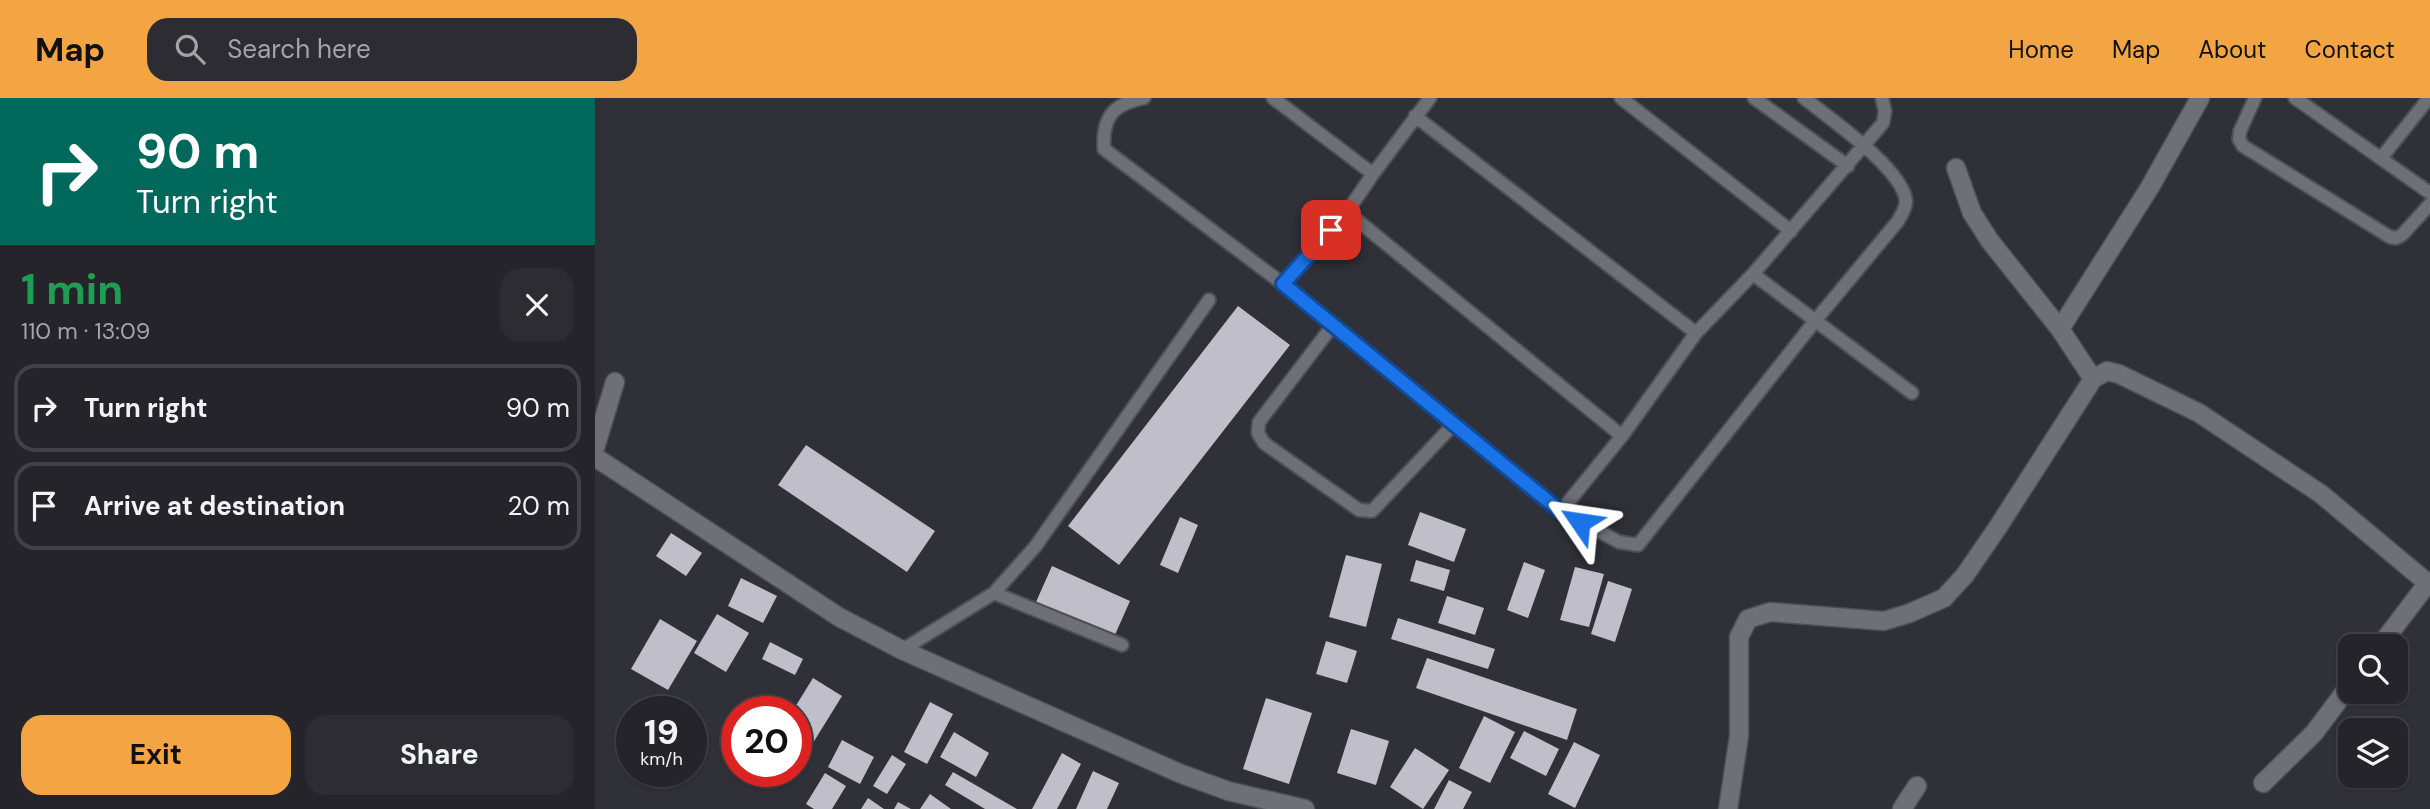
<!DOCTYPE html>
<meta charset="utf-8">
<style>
body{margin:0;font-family:"DM Sans",sans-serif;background:#2c2c32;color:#f1f3f6;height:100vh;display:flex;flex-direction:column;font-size:26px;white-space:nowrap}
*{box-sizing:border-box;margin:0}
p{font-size:23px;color:#a3a4a8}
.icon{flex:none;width:38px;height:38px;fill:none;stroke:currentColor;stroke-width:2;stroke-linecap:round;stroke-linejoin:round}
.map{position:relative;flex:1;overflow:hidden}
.details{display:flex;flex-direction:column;background:#24242a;width:595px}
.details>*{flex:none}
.top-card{background:#00695c;color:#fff;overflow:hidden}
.controls{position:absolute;left:1743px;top:536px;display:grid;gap:14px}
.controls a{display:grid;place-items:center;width:70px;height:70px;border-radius:14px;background:#24242a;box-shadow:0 2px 5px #0004,0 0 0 2px #414147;font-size:35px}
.speed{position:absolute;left:21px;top:598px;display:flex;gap:14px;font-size:35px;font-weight:700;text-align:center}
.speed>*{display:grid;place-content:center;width:91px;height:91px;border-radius:50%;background:#24242a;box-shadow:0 2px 5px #0004,0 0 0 2px #414147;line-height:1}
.speed small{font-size:18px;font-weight:400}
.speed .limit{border:10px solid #d22;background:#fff;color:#111}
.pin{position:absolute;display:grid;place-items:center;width:60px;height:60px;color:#fff;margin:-30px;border-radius:14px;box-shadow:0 4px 10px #0006}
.me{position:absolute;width:77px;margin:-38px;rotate:302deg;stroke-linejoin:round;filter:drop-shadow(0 0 5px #0008)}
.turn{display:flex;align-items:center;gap:24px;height:147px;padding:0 21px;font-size:32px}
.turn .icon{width:91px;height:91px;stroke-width:2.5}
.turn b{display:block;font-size:49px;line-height:60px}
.round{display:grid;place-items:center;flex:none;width:74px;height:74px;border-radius:21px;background:#2c2c32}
.head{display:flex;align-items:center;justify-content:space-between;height:119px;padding:0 21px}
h1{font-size:42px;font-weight:700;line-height:52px;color:#1e9e55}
.primary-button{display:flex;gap:14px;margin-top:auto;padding:14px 21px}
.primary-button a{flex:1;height:80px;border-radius:21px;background:#f2a542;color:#111;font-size:28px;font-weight:700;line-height:80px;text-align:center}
.primary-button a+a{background:#2c2c32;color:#f1f3f6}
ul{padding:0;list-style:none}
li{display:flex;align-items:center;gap:21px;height:88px;margin:0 14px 10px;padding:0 7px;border:4px solid #414147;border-radius:21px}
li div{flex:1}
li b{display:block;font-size:26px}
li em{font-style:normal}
header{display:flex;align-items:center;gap:42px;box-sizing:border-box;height:98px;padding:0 35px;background:#f2a542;color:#111}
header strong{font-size:33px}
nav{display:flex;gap:38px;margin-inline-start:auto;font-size:24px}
.search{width:490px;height:63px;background:#2c2c32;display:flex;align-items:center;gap:18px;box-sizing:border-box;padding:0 24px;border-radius:21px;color:#a3a4a8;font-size:26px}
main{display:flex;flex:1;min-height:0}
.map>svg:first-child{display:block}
.building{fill:#bfbec9}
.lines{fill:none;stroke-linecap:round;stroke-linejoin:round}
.lane-casing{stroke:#4e4e55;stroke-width:16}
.street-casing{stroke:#4e4e55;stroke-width:21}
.lane{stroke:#6f6f78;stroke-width:12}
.street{stroke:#6f6f78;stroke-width:18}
.route-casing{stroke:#114b97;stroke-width:18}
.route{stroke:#1a73e8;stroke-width:12}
</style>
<header>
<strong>Map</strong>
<div class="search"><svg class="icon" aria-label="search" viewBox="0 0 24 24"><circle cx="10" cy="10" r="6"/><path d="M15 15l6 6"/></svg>Search here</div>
<nav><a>Home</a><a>Map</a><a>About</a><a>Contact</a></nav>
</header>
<main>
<section class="details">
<div class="top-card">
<div class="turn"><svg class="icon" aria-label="right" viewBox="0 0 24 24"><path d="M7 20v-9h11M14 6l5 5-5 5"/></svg><div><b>90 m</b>Turn right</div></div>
</div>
<div class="head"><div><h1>1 min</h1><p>110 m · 13:09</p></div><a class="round"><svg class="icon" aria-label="close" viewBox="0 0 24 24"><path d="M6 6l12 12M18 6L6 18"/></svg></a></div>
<ul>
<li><svg class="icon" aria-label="right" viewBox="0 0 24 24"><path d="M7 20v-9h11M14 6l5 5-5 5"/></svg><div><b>Turn right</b></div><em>90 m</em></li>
<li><svg class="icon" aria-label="arrive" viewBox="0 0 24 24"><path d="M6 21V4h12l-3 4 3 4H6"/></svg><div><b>Arrive at destination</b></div><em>20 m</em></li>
</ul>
<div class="primary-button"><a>Exit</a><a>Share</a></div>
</section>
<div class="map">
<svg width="1835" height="711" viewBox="0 0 1835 711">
<rect width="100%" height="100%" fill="#303038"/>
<path class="building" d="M 643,208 L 695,247 L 524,467 L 473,428 Z
M 211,347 L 340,433 L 312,474 L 183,387 Z
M 825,414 L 871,431 L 859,464 L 813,447 Z
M 585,419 L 603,427 L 583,475 L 565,467 Z
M 76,435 L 107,455 L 91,478 L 61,458 Z
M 751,457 L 787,466 L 771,529 L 734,519 Z
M 821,462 L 855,472 L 849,493 L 815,483 Z
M 929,464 L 950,472 L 933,520 L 912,512 Z
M 457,468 L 535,503 L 519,539 L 441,504 Z
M 980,469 L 1009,476 L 994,529 L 965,522 Z
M 146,480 L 182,498 L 168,525 L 133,508 Z
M 1013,483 L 1037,491 L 1020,544 L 996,536 Z
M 852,498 L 889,510 L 880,537 L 843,525 Z
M 122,516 L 154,535 L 131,574 L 99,555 Z
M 803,520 L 900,551 L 893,571 L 796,541 Z
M 65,521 L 102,543 L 73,592 L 36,571 Z
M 731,543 L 762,553 L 752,585 L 721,576 Z
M 175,544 L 208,561 L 200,577 L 167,561 Z
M 832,560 L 982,611 L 972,642 L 821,590 Z
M 218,580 L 247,598 L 213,653 L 201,646 L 201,614 L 197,614 Z
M 671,600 L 717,615 L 694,686 L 648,671 Z
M 335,604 L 358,616 L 332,666 L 309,654 Z
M 889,618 L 920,634 L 895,685 L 864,670 Z
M 756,631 L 794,643 L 781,687 L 742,675 Z
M 929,633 L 964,651 L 951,678 L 915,660 Z
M 359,634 L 394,655 L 381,679 L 345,659 Z
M 247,642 L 279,659 L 265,686 L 233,669 Z
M 979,644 L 1005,657 L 980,710 L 953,696 Z
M 820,650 L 854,672 L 828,711 L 795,689 Z
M 467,655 L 486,666 L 462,711 L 437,711 Z
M 297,657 L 311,666 L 292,696 L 278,688 Z
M 498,673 L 524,685 L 512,711 L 481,711 Z
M 358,674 L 422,711 L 390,711 L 350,687 Z
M 230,675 L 251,688 L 237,711 L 219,711 L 211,706 Z
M 854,682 L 877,694 L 868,711 L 839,711 Z
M 335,696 L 356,711 L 325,711 Z
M 273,700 L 289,711 L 266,711 Z
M 303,704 L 316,711 L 299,711 Z"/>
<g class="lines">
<defs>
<path id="lane" d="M 549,0 C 518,6 507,19 509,51 L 688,186 L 966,413 L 1027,338 L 1101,235 L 1158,176 L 1288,25 L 1290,13 L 1287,0
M 678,0 L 778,76
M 1026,0 L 1196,133
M 1159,0 L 1253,68
M 1660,0 L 1645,33 L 1644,41 L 1648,48 L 1795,139 L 1801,140 L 1807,137 L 1835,106
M 1700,0 L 1835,95
M 820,18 L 1101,235
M 1787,59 L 1834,0
M 752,114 L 1027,338
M 1158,176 L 1317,295
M 688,186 L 752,114 L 778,76 L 835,0
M 738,227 L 664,324 L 663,335 L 669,345 L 764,412 L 777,413 L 859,326
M 966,413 L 1024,444 L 1043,447 L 1220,223 L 1303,123 C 1306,117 1311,111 1311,103 C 1308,71 1234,20 1209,0
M 399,495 L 527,547
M 307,552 L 399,495 L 440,449 L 614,202"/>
<path id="street" d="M 1361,70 L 1377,115 L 1395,143 L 1465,231 L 1498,281
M 1465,231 L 1555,89 L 1605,0
M 0,350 L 20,284
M 0,359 L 244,519 L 307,552 L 584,675 L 633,693 L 710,711
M 1785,548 L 1832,486
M 1668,685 L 1719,635 L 1755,587
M 1133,711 L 1144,638 L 1144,539 L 1153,521 L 1175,514 L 1289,523 L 1315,515 L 1349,500 L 1370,477 L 1403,429 L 1498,281 L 1512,273 L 1524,276 L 1604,315 L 1726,396 L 1835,487
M 1307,711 L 1322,688"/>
</defs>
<use href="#lane" class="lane-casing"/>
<use href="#street" class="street-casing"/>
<use href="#lane" class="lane"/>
<use href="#street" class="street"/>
</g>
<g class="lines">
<defs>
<path id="route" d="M 736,132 L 688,186 L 965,413 L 985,424"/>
</defs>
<use href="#route" class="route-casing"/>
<use href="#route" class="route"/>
</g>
</svg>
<div class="controls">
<a><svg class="icon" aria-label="search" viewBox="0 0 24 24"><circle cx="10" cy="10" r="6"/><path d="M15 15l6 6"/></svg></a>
<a><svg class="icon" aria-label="layers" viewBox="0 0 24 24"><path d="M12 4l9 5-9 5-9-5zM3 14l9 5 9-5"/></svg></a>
</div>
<div class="speed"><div>19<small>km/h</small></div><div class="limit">20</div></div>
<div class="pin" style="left:736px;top:132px;background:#d93025"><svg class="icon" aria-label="arrive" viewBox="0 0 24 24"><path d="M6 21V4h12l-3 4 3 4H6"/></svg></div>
<svg class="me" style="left:985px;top:424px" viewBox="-20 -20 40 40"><path d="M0-17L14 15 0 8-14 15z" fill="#1a73e8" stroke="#fff" stroke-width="4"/></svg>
</div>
</main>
